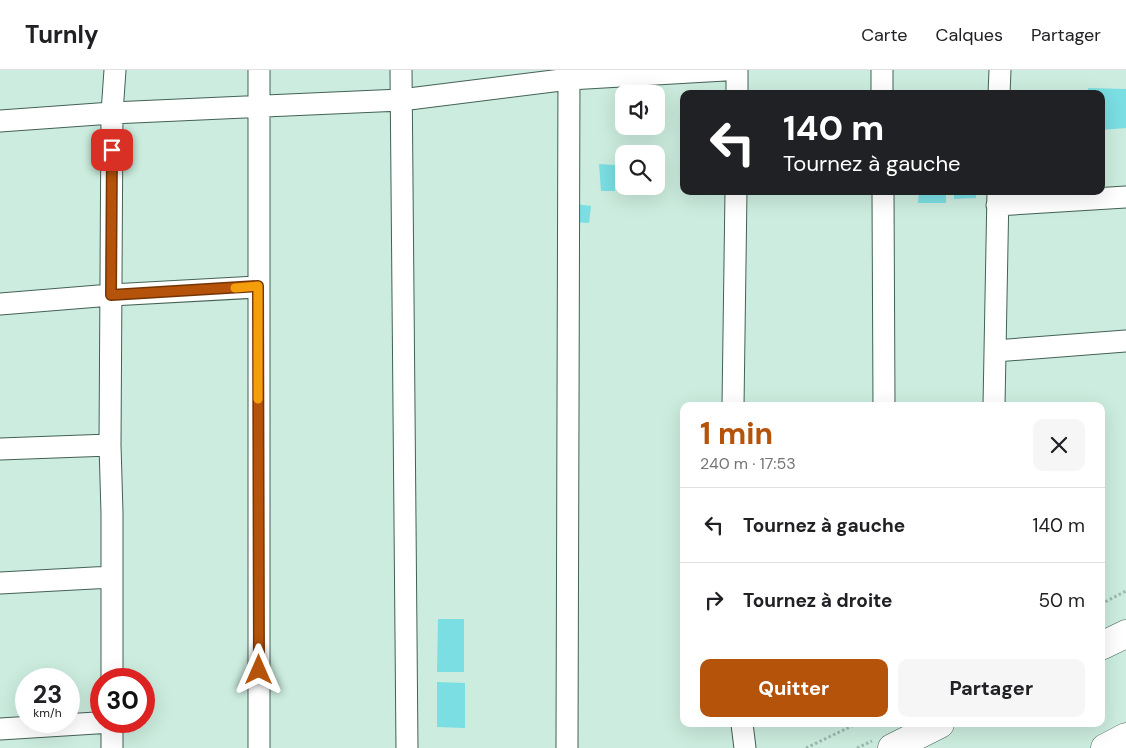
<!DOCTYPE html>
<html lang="fr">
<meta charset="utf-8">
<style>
body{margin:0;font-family:"DM Sans",sans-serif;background:#f6f6f6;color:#202124;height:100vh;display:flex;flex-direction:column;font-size:19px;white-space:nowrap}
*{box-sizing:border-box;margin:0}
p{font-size:16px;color:#757577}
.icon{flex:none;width:28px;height:28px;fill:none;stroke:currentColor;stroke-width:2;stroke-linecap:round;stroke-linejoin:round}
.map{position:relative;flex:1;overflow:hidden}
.drawer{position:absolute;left:680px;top:332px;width:425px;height:325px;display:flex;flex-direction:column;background:#fff;border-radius:10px;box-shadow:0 5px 20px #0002}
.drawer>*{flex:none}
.banner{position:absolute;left:680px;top:20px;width:425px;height:105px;border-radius:10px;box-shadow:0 5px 20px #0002;background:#202124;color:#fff;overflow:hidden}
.buttons{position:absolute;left:615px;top:15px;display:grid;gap:10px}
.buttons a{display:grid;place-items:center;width:50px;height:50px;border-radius:10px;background:#fff;box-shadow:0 5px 20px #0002;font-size:25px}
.speed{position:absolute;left:15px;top:598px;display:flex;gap:10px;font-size:25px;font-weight:700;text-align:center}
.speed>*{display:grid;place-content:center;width:65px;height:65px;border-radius:50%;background:#fff;box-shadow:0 5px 20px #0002;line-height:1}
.speed small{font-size:12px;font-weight:400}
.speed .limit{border:8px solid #d22;background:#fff;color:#111}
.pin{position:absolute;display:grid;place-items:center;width:42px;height:42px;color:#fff;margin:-21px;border-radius:10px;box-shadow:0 2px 8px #0006}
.me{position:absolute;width:55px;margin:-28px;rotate:0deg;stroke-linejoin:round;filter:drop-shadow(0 0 4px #0008)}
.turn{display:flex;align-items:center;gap:18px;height:105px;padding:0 20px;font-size:22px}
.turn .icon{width:65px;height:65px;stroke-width:2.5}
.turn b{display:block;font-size:35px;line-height:42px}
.round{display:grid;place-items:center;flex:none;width:52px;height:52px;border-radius:10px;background:#f6f6f6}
.summary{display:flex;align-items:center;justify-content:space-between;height:85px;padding:0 20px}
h1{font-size:30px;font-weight:700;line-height:38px;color:#b45309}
.action{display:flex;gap:10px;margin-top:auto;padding:10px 20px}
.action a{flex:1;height:58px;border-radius:10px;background:#b45309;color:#fff;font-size:20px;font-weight:700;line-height:58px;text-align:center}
.action a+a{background:#f6f6f6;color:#202124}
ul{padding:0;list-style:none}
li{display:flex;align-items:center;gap:15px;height:75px;padding:0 20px;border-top:1px solid #e0e0e0}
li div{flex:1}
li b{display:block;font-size:19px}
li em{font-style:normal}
header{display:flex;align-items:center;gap:30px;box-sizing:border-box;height:70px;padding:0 25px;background:#fff;border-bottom:1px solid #e0e0e0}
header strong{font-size:24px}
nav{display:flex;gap:28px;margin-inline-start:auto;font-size:18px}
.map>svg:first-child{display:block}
.building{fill:#7adee2}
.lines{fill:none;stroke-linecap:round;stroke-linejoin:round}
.street-casing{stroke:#446156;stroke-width:23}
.primary-casing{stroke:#446156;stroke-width:29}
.path{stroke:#9cb8ac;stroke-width:3;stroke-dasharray:2.5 2.5;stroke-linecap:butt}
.street{stroke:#fff;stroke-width:21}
.primary{stroke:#fff;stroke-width:28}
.route-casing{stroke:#753606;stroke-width:12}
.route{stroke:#b45309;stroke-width:9}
.slow{stroke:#f59e0b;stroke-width:9}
</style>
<header>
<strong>Turnly</strong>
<nav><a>Carte</a><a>Calques</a><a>Partager</a></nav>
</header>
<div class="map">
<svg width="1126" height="678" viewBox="0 0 1126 678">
<rect width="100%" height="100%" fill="#cbecde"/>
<path class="building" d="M 1088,18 L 1126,19 L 1126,58 L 1101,60 L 1101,24 L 1088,24 Z
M 599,94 L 615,95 L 615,121 L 601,121 Z
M 919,121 L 946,121 L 946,133 L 918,133 Z
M 954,121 L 976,121 L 976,128 L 954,129 Z
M 575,134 L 591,136 L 589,153 L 574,152 Z
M 438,549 L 464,549 L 464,602 L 437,602 Z
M 437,612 L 465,613 L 465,658 L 437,657 Z"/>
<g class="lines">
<defs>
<path id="street" d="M 259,0 L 259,678
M 401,0 L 407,678
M 737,0 L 737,24
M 882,0 L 882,24
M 999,24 L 1000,0
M 0,51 L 112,43 L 401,30 L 569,9 L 725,0
M 883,121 L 884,336
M 997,135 L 1126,127
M 0,234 L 111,225 L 258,217
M 995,281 L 1126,271
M 733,336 L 736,121
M 994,336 L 998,121
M 0,379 L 110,375
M 0,513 L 112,507
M 112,609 L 112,443 L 110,375 L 112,43 L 115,0
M 112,651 L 112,678
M 742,654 L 745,678
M 0,659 L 112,652
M 567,678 L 569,0"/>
<path id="primary" d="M 1101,576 L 1126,564
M 892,678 L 940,654
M 1105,678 L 1126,667"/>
</defs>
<use href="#street" class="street-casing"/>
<use href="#primary" class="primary-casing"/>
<path class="path" d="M 1101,534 L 1126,521
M 806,678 L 856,654
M 857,678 L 872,671"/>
<use href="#street" class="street"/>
<use href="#primary" class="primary"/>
</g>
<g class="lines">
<defs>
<path id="route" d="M 112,80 L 111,225 L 258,216 L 259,600"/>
</defs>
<use href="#route" class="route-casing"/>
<use href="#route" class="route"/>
<path class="slow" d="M 235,218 L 258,216 L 258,329"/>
</g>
</svg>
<div class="buttons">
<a><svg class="icon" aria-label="sound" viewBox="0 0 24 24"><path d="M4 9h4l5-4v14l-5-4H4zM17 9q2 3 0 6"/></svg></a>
<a><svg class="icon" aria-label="search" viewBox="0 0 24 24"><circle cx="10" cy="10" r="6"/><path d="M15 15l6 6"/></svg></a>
</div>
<div class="speed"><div>23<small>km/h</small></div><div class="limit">30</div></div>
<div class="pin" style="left:112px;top:80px;background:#d93025"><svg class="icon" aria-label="arrive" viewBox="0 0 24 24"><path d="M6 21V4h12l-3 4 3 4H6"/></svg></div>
<svg class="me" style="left:259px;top:600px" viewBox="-20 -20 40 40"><path d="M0-17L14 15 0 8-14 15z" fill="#b45309" stroke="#fff" stroke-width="4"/></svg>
<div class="banner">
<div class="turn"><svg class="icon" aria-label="left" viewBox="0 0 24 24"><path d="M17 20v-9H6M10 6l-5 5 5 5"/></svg><div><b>140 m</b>Tournez à gauche</div></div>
</div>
<section class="drawer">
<div class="summary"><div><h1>1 min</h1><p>240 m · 17:53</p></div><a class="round"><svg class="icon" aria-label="close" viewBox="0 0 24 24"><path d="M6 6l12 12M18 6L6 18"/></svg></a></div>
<ul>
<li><svg class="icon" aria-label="left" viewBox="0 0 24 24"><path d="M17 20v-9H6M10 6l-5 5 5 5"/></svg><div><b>Tournez à gauche</b></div><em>140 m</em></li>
<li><svg class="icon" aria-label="right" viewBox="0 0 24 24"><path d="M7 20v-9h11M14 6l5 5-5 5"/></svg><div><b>Tournez à droite</b></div><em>50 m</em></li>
</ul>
<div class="action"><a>Quitter</a><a>Partager</a></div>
</section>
</div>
